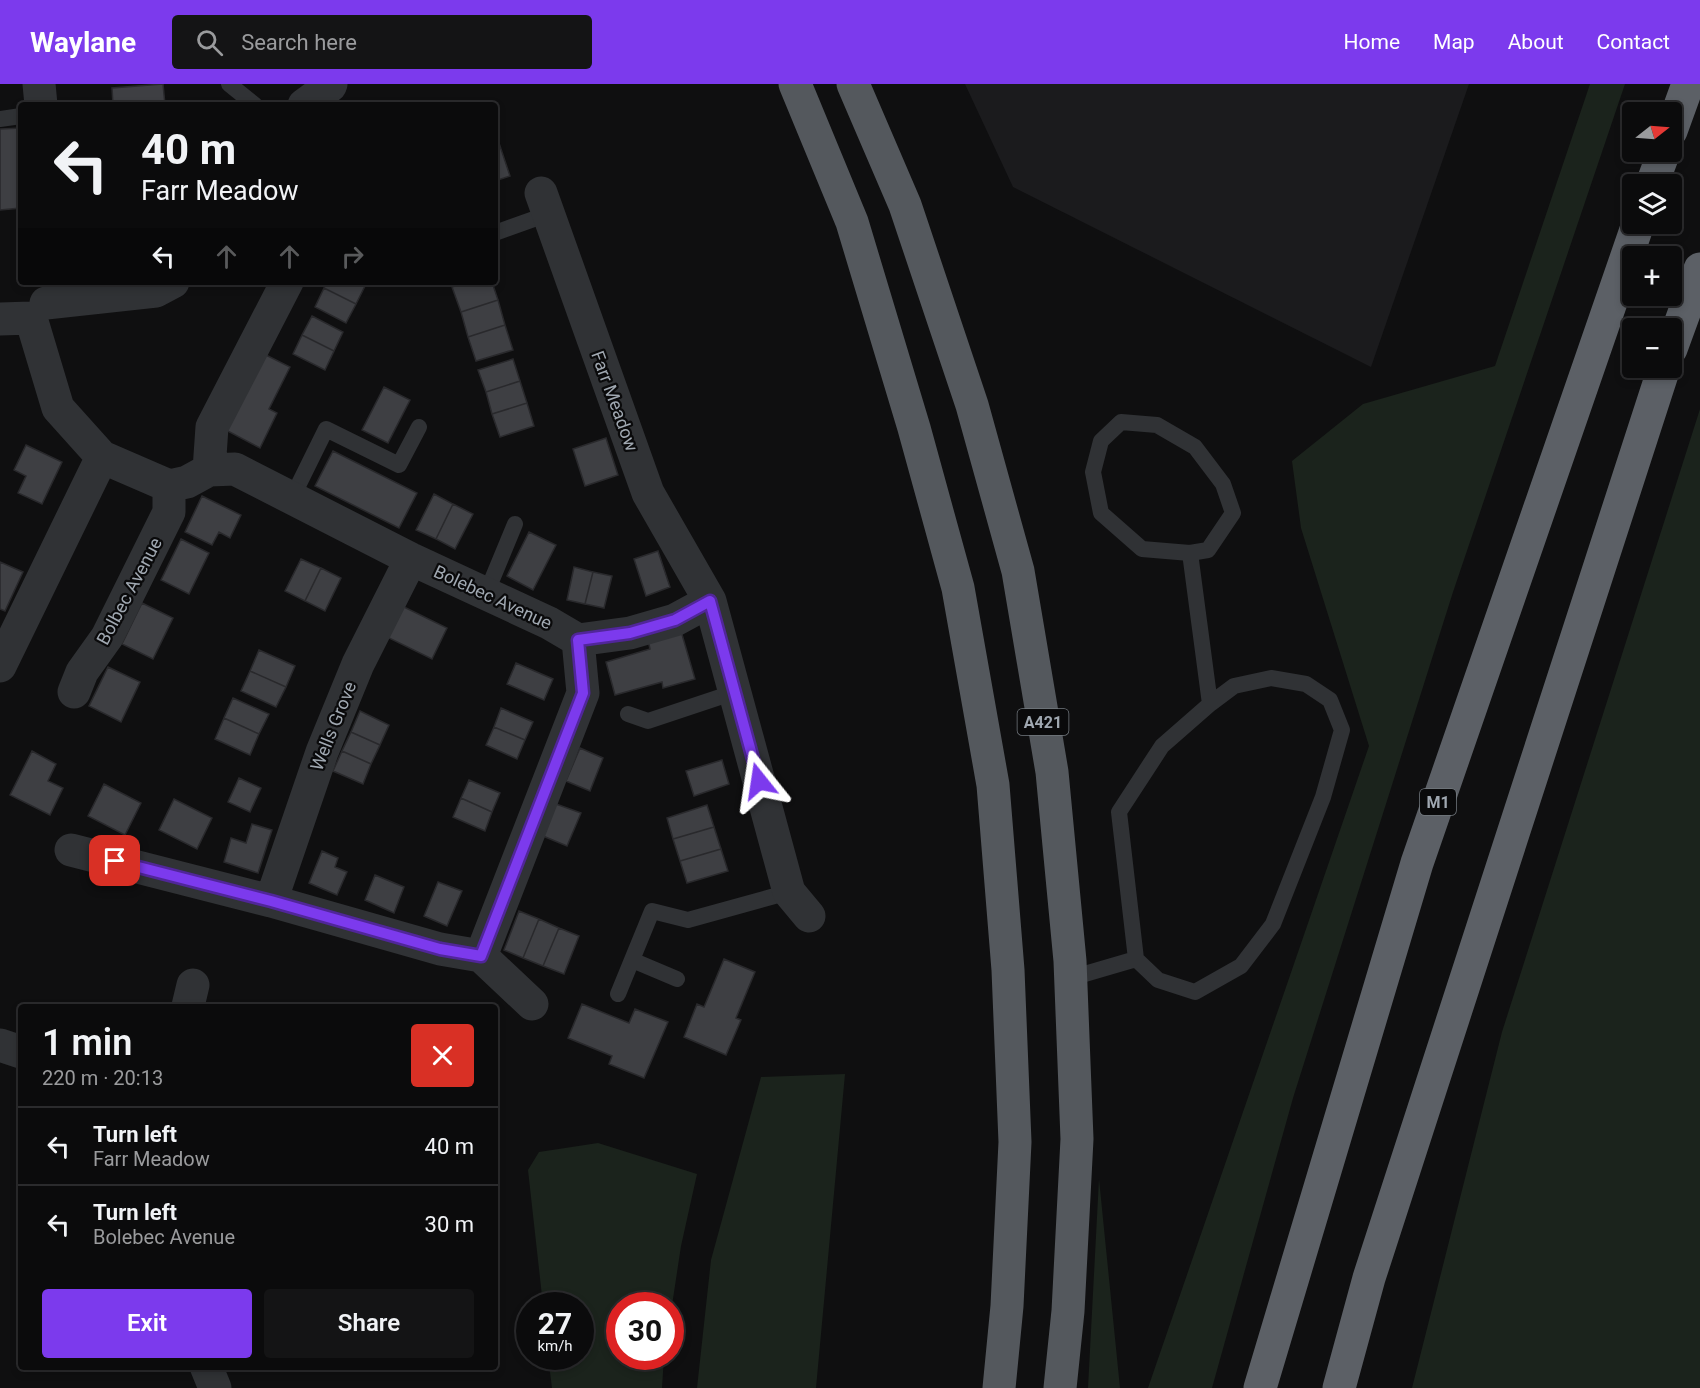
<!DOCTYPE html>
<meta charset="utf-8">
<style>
body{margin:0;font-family:Roboto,sans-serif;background:#141415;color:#f1f3f6;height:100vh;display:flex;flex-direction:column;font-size:22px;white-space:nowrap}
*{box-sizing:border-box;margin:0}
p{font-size:20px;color:#9a9b9d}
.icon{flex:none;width:33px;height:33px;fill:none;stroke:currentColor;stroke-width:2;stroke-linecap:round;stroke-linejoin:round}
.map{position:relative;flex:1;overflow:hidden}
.details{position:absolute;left:18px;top:920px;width:480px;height:366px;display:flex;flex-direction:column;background:#0b0b0c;border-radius:6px;box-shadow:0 3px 9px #0003,0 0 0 2px #2b2b2d}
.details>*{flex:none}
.banner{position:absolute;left:18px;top:18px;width:480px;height:183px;border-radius:6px;box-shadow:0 3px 9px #0003,0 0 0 2px #2b2b2d;background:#0b0b0c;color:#f1f3f6;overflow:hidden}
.needle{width:39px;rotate:73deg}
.fabs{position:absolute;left:1622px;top:18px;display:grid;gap:12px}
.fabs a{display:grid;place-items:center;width:60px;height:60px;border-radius:6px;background:#0b0b0c;box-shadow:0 3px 9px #0003,0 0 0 2px #2b2b2d;font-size:30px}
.speed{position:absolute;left:516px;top:1208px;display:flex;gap:12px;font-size:30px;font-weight:700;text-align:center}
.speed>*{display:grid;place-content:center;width:78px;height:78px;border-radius:50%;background:#0b0b0c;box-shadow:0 3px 9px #0003,0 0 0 2px #2b2b2d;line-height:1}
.speed small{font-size:15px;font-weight:400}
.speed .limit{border:9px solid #d22;background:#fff;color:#111}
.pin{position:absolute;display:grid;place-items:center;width:51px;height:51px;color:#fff;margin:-26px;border-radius:12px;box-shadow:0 3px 9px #0006}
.me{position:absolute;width:66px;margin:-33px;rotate:345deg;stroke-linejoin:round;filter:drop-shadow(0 0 4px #0008)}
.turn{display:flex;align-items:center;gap:21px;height:126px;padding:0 24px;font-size:27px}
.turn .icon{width:78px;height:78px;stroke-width:2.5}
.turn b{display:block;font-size:42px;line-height:51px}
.lanes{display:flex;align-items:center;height:57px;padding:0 24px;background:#0003;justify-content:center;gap:30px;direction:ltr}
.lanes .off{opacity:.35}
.round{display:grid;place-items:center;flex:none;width:63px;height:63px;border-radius:6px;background:#141415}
.summary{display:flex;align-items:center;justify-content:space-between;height:102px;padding:0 24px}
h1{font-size:36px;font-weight:600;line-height:45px}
.button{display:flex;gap:12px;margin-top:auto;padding:12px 24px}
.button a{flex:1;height:69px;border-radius:6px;background:#7c3aed;color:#fff;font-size:24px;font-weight:600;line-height:69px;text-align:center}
.button a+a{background:#141415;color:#f1f3f6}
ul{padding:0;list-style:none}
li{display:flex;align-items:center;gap:18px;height:78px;padding:0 24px;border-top:2px solid #2b2b2d}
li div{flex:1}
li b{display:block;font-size:22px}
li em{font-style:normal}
header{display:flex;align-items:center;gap:36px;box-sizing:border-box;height:84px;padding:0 30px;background:#7c3aed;color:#fff}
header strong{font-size:28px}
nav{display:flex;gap:33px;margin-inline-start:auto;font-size:21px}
.search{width:420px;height:54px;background:#141415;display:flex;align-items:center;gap:15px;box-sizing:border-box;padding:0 21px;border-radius:6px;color:#9a9b9d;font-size:22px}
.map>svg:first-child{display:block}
.built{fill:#1b1b1d}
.green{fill:#1b231c}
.building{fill:#3e3f43;stroke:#29292c;stroke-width:1.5}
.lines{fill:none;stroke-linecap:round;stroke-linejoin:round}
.service{stroke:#303235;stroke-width:16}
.minor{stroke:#303235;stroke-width:33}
.trunk{stroke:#54585d;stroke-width:33}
.motorway{stroke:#5c6066;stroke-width:33}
.route-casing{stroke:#51269a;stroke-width:15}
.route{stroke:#7c3aed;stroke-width:10}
.labels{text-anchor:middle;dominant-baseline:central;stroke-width:4.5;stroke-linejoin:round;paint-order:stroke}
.shield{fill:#0a0a0b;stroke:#73797f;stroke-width:1.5}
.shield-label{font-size:16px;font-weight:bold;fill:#a0a8b1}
.street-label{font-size:18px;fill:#a0a8b1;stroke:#0a0a0b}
</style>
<header>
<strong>Waylane</strong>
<div class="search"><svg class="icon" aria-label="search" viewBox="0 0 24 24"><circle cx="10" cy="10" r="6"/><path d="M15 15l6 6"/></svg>Search here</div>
<nav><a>Home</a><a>Map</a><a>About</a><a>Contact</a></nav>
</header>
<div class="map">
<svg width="1700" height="1304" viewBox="0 0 1700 1304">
<rect width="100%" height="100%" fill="#0f0f10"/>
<path class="built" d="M 965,0 L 1469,0 L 1371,283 L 1013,103 Z"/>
<path class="green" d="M 1590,0 L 1625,0 L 1453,508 L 1293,1014 L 1212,1304 L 1148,1304 L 1369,662 L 1301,444 L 1292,377 L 1363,320 L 1495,282 Z
M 1700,325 L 1700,1304 L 1412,1304 L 1502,948 Z
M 845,990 L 816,1304 L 697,1304 L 711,1176 L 761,993 Z
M 598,1059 L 697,1090 L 681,1162 L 671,1228 L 670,1221 L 620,1221 L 620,1272 L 664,1272 L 662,1304 L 552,1304 L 548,1272 L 580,1272 L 580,1221 L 543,1221 L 528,1086 L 539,1068 Z
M 1099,1095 L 1120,1304 L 1088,1304 Z"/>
<path class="building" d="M 163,0 L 165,21 L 113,21 L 112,4 Z
M 21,44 L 21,124 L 0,126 L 0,45 Z
M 495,47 L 510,92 L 495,97 Z
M 327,198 L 358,198 L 365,202 L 356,220 L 324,204 Z
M 468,198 L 492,198 L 498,216 L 461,228 L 452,203 Z
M 324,204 L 356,220 L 346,239 L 315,223 Z
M 498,216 L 505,241 L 468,253 L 461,228 Z
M 312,232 L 343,248 L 334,267 L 302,251 Z
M 505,241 L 513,266 L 476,277 L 468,253 Z
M 302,251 L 334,267 L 325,286 L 293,270 Z
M 260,268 L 290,283 L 269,325 L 277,329 L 260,364 L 222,344 Z
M 513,275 L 520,297 L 486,308 L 478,286 Z
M 520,297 L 527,319 L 492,330 L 486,308 Z
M 384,303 L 410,316 L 388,359 L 362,346 Z
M 527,319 L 534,342 L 500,353 L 492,330 Z
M 606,354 L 618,391 L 585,402 L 573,365 Z
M 26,361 L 62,378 L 42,420 L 18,409 L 26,392 L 14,386 Z
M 333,367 L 417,409 L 399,444 L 315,402 Z
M 434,410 L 453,420 L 436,455 L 416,446 Z
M 202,412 L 241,431 L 230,454 L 219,448 L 212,461 L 185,448 Z
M 453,420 L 473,430 L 455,465 L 436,455 Z
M 529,448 L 556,461 L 533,506 L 507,492 Z
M 181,455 L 209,469 L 189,510 L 161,496 Z
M 658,467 L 670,503 L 646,512 L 634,475 Z
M 301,475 L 321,484 L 305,517 L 285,507 Z
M 0,478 L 23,488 L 5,527 L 0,525 Z
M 574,483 L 593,488 L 585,520 L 567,516 Z
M 321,484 L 341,494 L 325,527 L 305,517 Z
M 593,488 L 612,492 L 604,524 L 585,520 Z
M 142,519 L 173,534 L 153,575 L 122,560 Z
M 402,522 L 447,544 L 432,575 L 387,553 Z
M 681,547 L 695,595 L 663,604 L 662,598 L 615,611 L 606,578 L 650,565 L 648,556 Z
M 259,566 L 295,582 L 286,603 L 250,587 Z
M 516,579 L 553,595 L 544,616 L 507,600 Z
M 108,583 L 140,598 L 121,638 L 89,622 Z
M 250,587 L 286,603 L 276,623 L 241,607 Z
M 233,614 L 269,630 L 259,650 L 224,634 Z
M 501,624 L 533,638 L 525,656 L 494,643 Z
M 360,627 L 389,641 L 380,661 L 351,648 Z
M 224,634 L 259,650 L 250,671 L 215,655 Z
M 494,643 L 525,656 L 517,675 L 486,661 Z
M 351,648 L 380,661 L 371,680 L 342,667 Z
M 580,664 L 603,674 L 590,707 L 566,697 Z
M 32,667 L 56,680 L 48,697 L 63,704 L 50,731 L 10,711 Z
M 342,667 L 371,680 L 363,700 L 333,687 Z
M 722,676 L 729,700 L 694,712 L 686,687 Z
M 239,694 L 261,704 L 250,728 L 228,718 Z
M 469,696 L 500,709 L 492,728 L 461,714 Z
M 104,700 L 141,719 L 125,751 L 88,732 Z
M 461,714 L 492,728 L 485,747 L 453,733 Z
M 174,715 L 212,734 L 197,765 L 159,746 Z
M 556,720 L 581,729 L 567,762 L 543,752 Z
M 707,721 L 714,743 L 673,755 L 667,734 Z
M 252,740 L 272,746 L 258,789 L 224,778 L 231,754 L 246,759 Z
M 714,743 L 721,765 L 680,777 L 673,755 Z
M 721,765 L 728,787 L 687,799 L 680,777 Z
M 322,767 L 338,774 L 335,783 L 347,788 L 337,811 L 309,799 Z
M 375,791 L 404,803 L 394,829 L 365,816 Z
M 438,798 L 462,807 L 447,842 L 424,832 Z
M 519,827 L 539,835 L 523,874 L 504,866 Z
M 539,835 L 559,844 L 543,882 L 523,874 Z
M 559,844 L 579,852 L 564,890 L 543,882 Z
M 724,875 L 755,888 L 736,934 L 741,936 L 726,971 L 684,953 L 697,920 L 704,923 Z
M 582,920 L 629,939 L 635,925 L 668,938 L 644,994 L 609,980 L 612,972 L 568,954 Z"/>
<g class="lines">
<path class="service" d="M 229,0 L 255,21
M 0,35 L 21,32
M 495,149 L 548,130
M 292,414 L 326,345 L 399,381 L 419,343
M 486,510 L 515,440
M 628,630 L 648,637 L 735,608
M 1136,875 L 1158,896 L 1195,908 L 1241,882 L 1273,840 L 1323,713 L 1342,646 L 1330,616 L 1306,600 L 1271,594 L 1234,602 L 1210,620
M 632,876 L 677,895
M 1071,894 L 1136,875 L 1119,728 L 1162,662 L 1210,620 L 1190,469 L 1142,465 L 1101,429 L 1093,388 L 1101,357 L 1121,338 L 1157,341 L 1195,363 L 1223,400 L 1233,429 L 1208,466 L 1190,469
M 618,910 L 652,827 L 688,836 L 789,808"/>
<path class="minor" d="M 39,0 L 41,21
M 304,21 L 330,2 L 331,0
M 541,109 L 648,409 L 710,517 L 789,808 L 809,832
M 46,219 L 156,207 L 173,198
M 0,235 L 31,234 L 58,324 L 102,373 L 169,402 L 187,398 L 209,386 L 235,385 L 411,475 L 549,539 L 578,556 L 583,609 L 481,872
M 209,386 L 212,343 L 287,198
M 578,556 L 630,549 L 675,536 L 710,517
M 0,582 L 102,373
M 74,608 L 82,588 L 107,553 L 169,428 L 169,402
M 71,766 L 271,817 L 440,865 L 481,872 L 532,920
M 271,817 L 322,668 L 358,580 L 411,475
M 188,922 L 193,901
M 0,961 L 21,968
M 206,1282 L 215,1304"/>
<path class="trunk" d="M 795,0 L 852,138 L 914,344 L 958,504 L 993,701 L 1008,886 L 1015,1058 L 1007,1222 L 999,1304
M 853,0 L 905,121 L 972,321 L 1018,487 L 1052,688 L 1070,877 L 1077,1055 L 1068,1227 L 1060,1304"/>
<path class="motorway" d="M 1671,47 L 1688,0
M 1652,100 L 1664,68
M 1671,265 L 1700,185
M 1260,1304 L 1417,779 L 1638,140
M 1339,1304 L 1369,1194 L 1664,284"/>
</g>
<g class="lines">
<defs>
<path id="route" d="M 115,777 L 271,817 L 440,865 L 481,872 L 583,609 L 578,556 L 630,549 L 675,536 L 710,517 L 759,697"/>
</defs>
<use href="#route" class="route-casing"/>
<use href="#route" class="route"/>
</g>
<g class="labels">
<g class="shield">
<rect x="1017.5" y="625" width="51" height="26" rx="4.5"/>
<rect x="1420" y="705" width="36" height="26" rx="4.5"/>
</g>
<g class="shield-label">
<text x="1043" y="638">A421</text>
<text x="1438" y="718">M1</text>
</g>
<g class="street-label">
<text transform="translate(615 317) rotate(70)">Farr Meadow</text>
<text transform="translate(129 507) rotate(-62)">Bolbec Avenue</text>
<text transform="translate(493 513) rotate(25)">Bolebec Avenue</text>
<text transform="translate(333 642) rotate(-68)">Wells Grove</text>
</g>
</g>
</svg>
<div class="fabs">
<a><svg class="needle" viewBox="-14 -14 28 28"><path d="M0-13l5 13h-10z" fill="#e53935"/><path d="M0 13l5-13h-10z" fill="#9a9b9d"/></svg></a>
<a><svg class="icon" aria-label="layers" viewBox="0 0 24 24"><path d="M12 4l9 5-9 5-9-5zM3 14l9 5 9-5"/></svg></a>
<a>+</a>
<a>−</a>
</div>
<div class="speed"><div>27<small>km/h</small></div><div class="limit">30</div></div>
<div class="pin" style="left:115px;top:777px;background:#d93025"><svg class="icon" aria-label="arrive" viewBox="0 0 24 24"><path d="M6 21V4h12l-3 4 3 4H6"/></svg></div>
<svg class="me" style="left:759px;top:697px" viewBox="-20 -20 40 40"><path d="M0-17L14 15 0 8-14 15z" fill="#7c3aed" stroke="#fff" stroke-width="4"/></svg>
<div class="banner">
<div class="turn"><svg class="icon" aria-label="left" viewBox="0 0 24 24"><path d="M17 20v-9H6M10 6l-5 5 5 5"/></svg><div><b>40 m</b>Farr Meadow</div></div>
<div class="lanes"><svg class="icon" aria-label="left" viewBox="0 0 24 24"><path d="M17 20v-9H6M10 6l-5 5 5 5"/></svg><svg class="icon off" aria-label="ahead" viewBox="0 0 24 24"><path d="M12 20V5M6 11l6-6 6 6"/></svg><svg class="icon off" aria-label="ahead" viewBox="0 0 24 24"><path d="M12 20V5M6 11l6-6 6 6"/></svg><svg class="icon off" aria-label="right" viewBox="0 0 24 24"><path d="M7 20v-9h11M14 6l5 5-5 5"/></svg></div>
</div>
<section class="details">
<div class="summary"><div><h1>1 min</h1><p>220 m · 20:13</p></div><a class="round" style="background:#d93025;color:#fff"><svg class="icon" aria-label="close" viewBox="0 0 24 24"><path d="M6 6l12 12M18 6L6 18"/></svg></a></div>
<ul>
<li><svg class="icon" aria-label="left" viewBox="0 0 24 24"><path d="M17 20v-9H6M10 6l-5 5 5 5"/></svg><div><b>Turn left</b><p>Farr Meadow</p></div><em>40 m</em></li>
<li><svg class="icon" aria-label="left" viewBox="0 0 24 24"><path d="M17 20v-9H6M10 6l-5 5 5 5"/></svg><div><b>Turn left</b><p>Bolebec Avenue</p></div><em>30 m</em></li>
</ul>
<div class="button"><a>Exit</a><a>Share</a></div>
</section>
</div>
